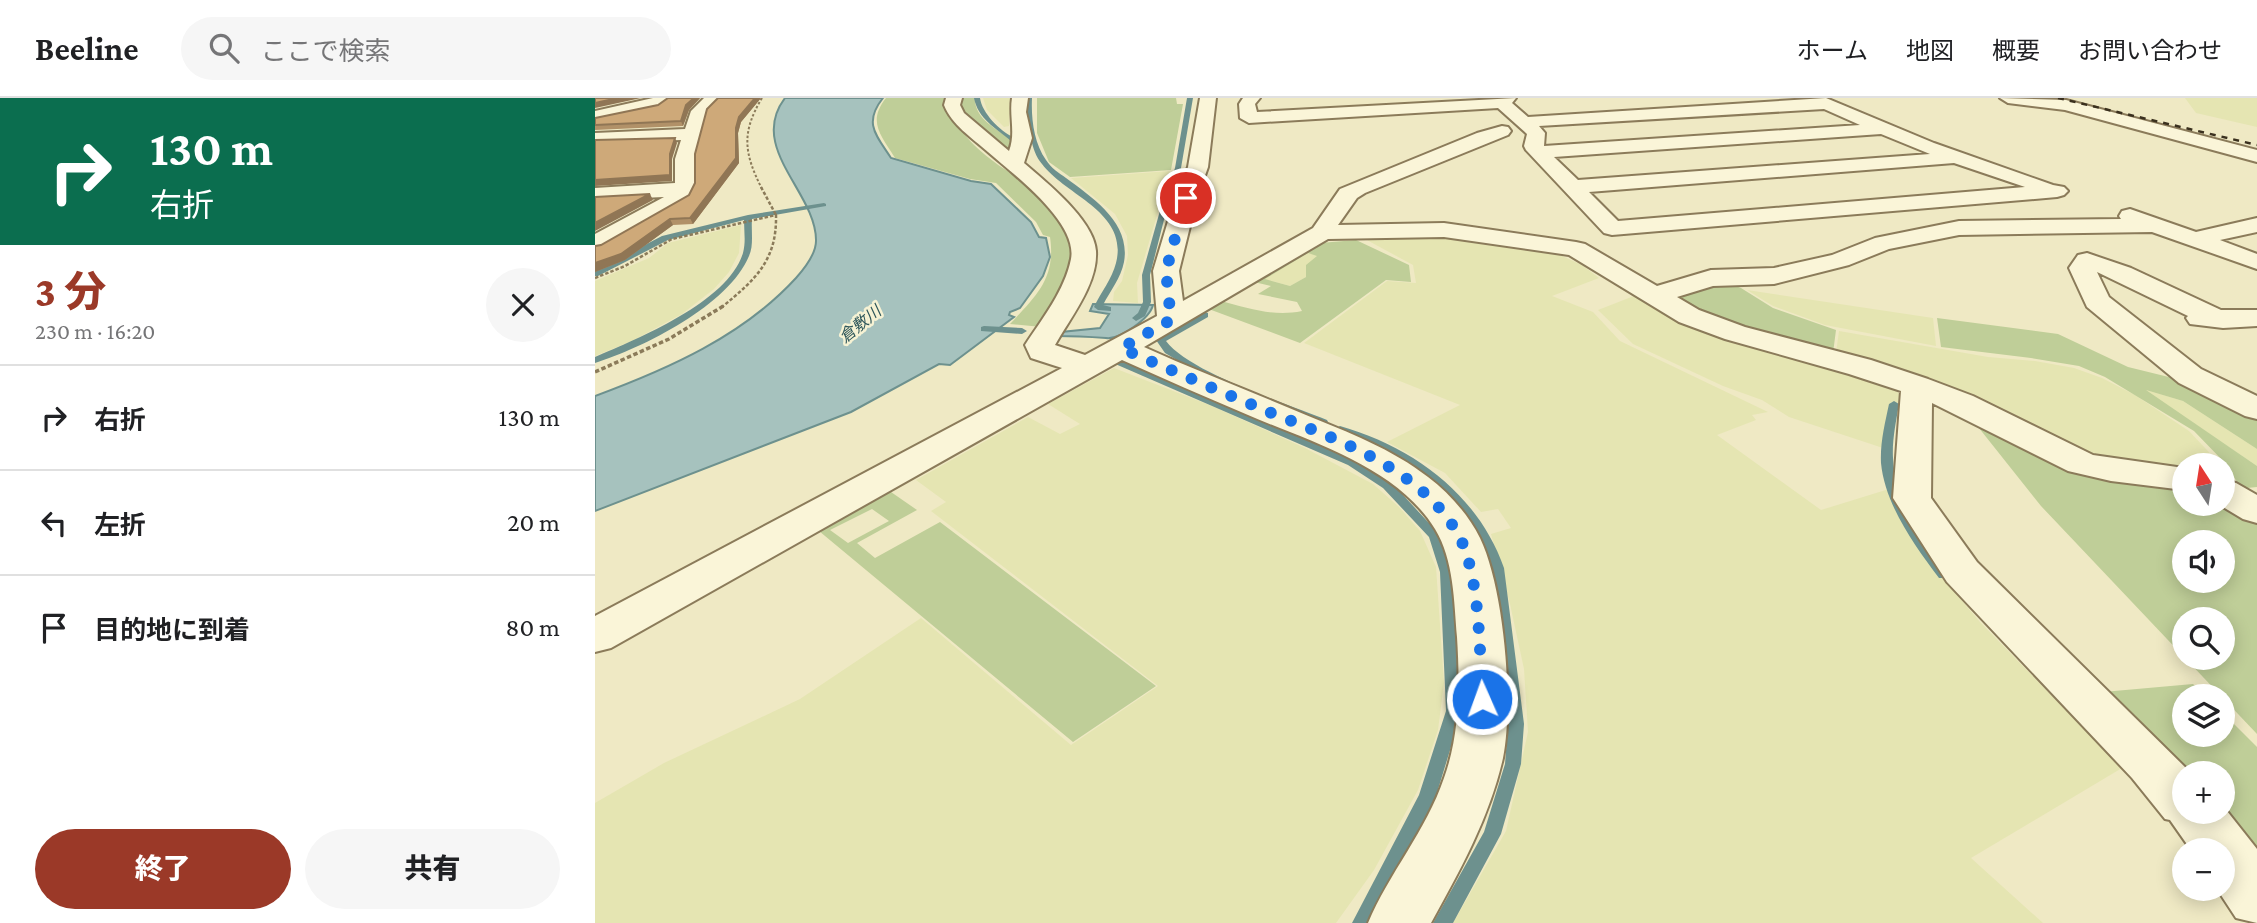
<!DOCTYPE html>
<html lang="ja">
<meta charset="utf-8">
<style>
body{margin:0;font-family:"Crimson Pro","Noto Sans JP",serif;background:#f6f6f6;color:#202124;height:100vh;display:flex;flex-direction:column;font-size:26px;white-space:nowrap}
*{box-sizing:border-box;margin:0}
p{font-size:23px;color:#757577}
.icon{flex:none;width:38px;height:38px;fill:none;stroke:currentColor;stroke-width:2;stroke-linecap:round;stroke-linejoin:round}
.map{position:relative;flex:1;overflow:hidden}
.side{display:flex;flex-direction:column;background:#fff;width:595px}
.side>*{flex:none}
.guide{background:#0b6e4f;color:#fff;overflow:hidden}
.needle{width:46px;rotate:348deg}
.tools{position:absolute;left:1577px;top:355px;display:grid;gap:14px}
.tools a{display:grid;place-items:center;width:63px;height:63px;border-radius:50%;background:#fff;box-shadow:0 4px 18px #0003;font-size:35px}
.pin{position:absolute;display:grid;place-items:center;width:60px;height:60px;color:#fff;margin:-30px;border:4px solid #fff;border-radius:50%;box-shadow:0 2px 7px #0007}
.me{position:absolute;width:77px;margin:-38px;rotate:358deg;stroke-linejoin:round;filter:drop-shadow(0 0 5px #0008)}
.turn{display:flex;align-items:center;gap:24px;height:147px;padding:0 35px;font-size:32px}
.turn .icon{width:91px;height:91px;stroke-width:2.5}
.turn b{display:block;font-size:49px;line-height:60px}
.round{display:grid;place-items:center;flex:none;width:74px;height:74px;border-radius:37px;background:#f6f6f6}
.headline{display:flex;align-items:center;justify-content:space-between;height:119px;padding:0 35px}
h1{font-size:42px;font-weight:800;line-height:52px;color:#9b3928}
.action{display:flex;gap:14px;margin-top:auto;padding:14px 35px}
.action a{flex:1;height:80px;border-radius:42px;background:#9b3928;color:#fff;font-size:28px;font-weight:800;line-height:80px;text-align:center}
.action a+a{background:#f6f6f6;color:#202124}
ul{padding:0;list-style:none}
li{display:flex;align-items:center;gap:21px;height:105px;padding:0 35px;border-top:2px solid #e0e0e0}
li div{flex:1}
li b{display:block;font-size:26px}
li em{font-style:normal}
header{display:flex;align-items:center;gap:42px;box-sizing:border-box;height:98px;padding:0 35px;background:#fff;border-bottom:2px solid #e0e0e0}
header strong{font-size:33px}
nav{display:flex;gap:38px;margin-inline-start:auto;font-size:24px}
.search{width:490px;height:63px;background:#f6f6f6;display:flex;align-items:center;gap:18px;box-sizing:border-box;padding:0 24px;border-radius:38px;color:#757577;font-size:26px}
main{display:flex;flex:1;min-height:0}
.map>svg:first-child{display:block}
.farmland{fill:#e5e5b2}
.green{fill:#bfce98;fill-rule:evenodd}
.water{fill:#a6c2be;stroke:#6d918e;stroke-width:2}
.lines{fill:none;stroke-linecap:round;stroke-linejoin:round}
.stream{fill:#6d918e;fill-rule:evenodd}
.minor-casing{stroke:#8b7b5a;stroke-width:4}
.path-far2{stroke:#8b7b5a;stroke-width:2;stroke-dasharray:2.5 2;stroke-linecap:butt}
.path-far1{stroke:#8b7b5a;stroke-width:2.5;stroke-dasharray:3.5 2;stroke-linecap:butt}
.path{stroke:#8b7b5a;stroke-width:3.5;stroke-dasharray:4.5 2.5;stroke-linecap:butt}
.minor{fill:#faf5d8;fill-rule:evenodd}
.rail{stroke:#3a301e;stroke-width:2.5;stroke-dasharray:6 6;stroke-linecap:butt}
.wall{fill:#b19168}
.shaded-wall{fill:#907655}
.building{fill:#cea979;stroke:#907655;stroke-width:2}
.route{stroke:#1a73e8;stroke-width:12;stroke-dasharray:0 21.6}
.labels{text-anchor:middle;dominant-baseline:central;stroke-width:5;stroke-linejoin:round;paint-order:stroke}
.far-water-label{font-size:16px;font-style:italic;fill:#2d565a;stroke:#f6f2d4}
</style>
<header>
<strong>Beeline</strong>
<div class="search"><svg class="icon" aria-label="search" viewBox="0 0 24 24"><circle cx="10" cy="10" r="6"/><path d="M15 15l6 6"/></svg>ここで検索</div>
<nav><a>ホーム</a><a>地図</a><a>概要</a><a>お問い合わせ</a></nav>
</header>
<main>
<section class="side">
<div class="guide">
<div class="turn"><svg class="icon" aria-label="right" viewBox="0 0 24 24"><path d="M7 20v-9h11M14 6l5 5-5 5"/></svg><div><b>130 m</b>右折</div></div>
</div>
<div class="headline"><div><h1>3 分</h1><p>230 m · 16:20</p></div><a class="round"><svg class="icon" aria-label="close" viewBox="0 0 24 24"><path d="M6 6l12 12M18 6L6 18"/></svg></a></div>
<ul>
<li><svg class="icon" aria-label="right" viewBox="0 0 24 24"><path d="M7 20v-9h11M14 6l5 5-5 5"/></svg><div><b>右折</b></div><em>130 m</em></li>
<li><svg class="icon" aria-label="left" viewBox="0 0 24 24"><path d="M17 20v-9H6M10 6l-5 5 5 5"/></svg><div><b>左折</b></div><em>20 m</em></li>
<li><svg class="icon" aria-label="arrive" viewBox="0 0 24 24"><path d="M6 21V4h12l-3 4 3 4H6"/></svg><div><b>目的地に到着</b></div><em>80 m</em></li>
</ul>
<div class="action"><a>終了</a><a>共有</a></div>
</section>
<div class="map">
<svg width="1662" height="825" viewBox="0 0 1662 825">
<rect width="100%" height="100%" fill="#efe9c4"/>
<path class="farmland" d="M 388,0 L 415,0 L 414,28 L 409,29 L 392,12 Z
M 1590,0 L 1662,0 L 1662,29 L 1601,15 Z
M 575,73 L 542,185 L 543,205 L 518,203 L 519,194 L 527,183 L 533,157 L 532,138 L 520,116 L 476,80 Z
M 146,127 L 144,155 L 134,174 L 119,191 L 87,216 L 37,243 L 0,258 L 0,183 L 54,160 L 73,145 Z
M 852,140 L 965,157 L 987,167 L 1004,180 L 957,198 L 998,214 L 1025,243 L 1173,314 L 1157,317 L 1161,322 L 1122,337 L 1226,412 L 1294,391 L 1327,456 L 1385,524 L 1527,670 L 1376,760 L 1448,825 L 858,825 L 911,733 L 933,634 L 929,571 L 915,506 L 896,436 L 916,430 L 903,411 L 886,414 L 850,375 L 792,344 L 865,307 L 709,245 L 792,183 L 821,185 L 818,167 L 770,141 Z
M 713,155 L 723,157 L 711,179 L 695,188 L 669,181 Z
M 1152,192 L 1338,220 L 1341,248 L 1230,227 L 1178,208 Z
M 1044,196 L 1300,289 L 1305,298 L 1304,305 L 1296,304 L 1288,350 L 1194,319 L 1167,302 L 1128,288 L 1038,246 L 1003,212 Z
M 1244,233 L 1393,259 L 1440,263 L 1479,270 L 1507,280 L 1540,297 L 1594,333 L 1626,367 L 1589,368 L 1512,362 L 1484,353 L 1241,255 Z
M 519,270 L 617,308 L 710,350 L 778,386 L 804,409 L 825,433 L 841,469 L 849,585 L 843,632 L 823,692 L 779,772 L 741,825 L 0,825 L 0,705 L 69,665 L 205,601 L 326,520 L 476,647 L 563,588 L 336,413 L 351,404 L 321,382 L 433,319 L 465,336 L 485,326 L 453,306 Z
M 1548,291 L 1588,303 L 1662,351 L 1662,368 Z"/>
<path class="green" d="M 291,0 L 353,0 C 358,10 361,21 366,31 C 374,46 410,75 426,79 L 475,125 L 483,155 L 447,229 L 415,226 C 442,197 461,180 455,139 L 448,137 L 441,124 L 401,85 L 375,81 L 300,60 C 286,37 272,24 291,0 Z
M 364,0 L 380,0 C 379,21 402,31 418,43 L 420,58 L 364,13 Z
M 442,0 L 581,0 L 582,6 L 588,6 L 576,72 L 475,79 L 454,64 L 442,35 Z
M 761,142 L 814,167 L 816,184 L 791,182 L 705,245 L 611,210 L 626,203 C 653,210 678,219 707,213 L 702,204 L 663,196 L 676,188 L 659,184 L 725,145 ZM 713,155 L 722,158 L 711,167 L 711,179 L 695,188 L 670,181 Z
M 1125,182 L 1146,190 L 1178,210 L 1241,232 L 1238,255 L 1121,222 L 1073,200 Z
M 1342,220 L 1463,236 L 1533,269 L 1594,284 L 1662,317 L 1662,351 L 1588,303 L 1551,292 L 1662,368 L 1662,389 L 1652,390 L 1642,384 L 1629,364 L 1599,333 L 1510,279 L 1484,268 L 1436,260 L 1346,249 Z
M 1376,320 L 1470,366 L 1589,385 L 1589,406 L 1628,406 L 1628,399 L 1662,420 L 1662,636 L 1446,408 ZM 1589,444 L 1628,444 L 1628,483 L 1589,483 ZM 1589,522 L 1628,522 L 1628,560 L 1589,560 Z
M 296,394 L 322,412 L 262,445 L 280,460 L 345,424 L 561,588 L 478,644 L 224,433 ZM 277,411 L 294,423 L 253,445 L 235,432 Z
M 1598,586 L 1611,598 L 1589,598 L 1589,637 L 1628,637 L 1628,615 L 1662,649 L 1662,766 L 1628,714 L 1628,676 L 1590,675 L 1508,594 Z"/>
<path class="water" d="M 190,0 L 288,0 C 268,25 281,37 296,60 L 376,83 L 396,86 L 436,124 L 444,139 L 451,140 L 455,159 L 448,178 L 425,210 L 415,214 L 414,217 L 419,219 L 355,267 L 344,266 L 256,314 L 0,413 L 0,298 C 73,271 148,238 201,180 C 209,171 221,156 221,143 C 222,95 152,50 190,0 Z
M 498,206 L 558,207 C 555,220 525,242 511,240 C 497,239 478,238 462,238 L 466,234 L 505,230 L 514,216 L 495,213 Z"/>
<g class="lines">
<path class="stream" d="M 379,0 L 385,0 C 387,15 405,33 418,39 C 422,41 431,40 435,40 L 431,0 L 437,0 C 436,21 439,45 451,62 C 456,70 464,75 471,80 C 498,100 536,125 529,164 C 526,180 515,193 508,207 L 516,209 L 516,213 L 503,212 L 499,209 C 506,194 517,181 521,165 C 534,114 471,98 447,66 C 441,59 438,50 436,41 L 416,43 C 401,30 383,21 379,0 Z
M 592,0 L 598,0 L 586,70 L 574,102 L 555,177 L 556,204 L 550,218 L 541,223 L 537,220 L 543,215 L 548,204 L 547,177 L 568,102 L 580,70 Z
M 229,105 L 231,106 L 231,108 L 157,121 C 156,133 159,147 154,158 C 134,207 48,250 0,265 L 0,259 C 44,240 133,204 148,155 C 151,144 149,133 149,122 L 73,142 L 3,178 L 0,178 L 0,173 L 67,138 L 153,117 Z
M 610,214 L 613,215 L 613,219 L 571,243 C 595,275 693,306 732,322 L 733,324 L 732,326 L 724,326 L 609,278 L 570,255 L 561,242 L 563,240 Z
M 389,228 L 427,230 L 432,233 L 427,236 L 386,233 L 386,229 Z
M 521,260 L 761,363 L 796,384 L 846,438 L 859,474 L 867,613 L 841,698 L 777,825 L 757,825 L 824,697 L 851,613 L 845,474 L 834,439 L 788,390 L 753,367 L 518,265 L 518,261 Z
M 1299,303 L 1304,306 C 1301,324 1297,342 1298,360 C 1300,405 1332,442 1356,477 L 1354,480 L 1344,480 C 1320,448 1290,407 1286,365 C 1285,345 1290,325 1294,306 Z
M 745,328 C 818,349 883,396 909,470 L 929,626 L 926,666 L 906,736 L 858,825 L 838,825 L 889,734 L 910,666 L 913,626 L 895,470 L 888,446 L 863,409 L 818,368 L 798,356 L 741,333 L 740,331 Z"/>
<defs>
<path id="minor" d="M 58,0 L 77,0 L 65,9 L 0,23 L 0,13 Z
M 109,0 L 127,0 L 112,15 L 100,61 L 100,91 L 95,102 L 8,151 L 0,153 L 0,136 L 69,99 L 0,102 L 0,90 L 80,85 L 80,61 L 86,42 L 0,45 L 0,35 L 90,31 L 96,13 Z
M 351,0 L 367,0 L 365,7 L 369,15 L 414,53 C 421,35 414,18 417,0 L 433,0 L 431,14 L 437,40 L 429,65 C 451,84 499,122 501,153 C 503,186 475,220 460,247 L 490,257 L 562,218 L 558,173 L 580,100 L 593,69 L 605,0 L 621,0 L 613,69 L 602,100 L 584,173 L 588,203 L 718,130 L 745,91 L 882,35 L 907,28 L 913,29 L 916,33 L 913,37 L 770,95 L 762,100 L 743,127 L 849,125 L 981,144 L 990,146 L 1062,188 L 1116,172 L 1179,170 L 1237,157 L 1280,140 L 1364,123 L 1526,121 L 1524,118 L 1527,113 L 1535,111 L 1601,134 L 1662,120 L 1662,134 L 1625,142 L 1662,156 L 1662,171 L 1557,134 L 1364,137 L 1294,151 L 1254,167 L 1179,186 L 1118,188 L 1082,199 L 1104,212 L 1150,229 L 1276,262 L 1333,281 L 1378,298 L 1498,357 L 1589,370 L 1589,392 L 1516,383 L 1473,373 L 1337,305 L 1336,400 L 1382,464 L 1597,676 L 1589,676 L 1589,714 L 1628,714 L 1628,708 L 1662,751 L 1662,825 L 1641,820 L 1622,791 L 1628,791 L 1628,752 L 1596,752 L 1575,722 L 1570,721 L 1537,680 L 1352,484 L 1298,400 L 1306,293 L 1254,276 L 1130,241 L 1084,224 L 974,157 L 849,139 L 733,141 L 549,249 C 602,273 657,294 711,317 C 753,334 797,351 833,379 C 854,395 873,416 885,440 C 909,490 919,605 908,660 C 895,718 865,773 836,825 L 773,825 C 794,775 831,733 849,680 C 865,636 865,586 862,539 C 859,504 859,462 840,431 C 802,369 716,344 653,317 C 611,299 569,281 527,262 L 16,550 L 0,554 L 0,518 L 467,270 L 436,260 L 430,247 C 447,221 470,192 476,161 C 483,124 418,76 393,54 C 376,39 357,27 349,7 Z
M 648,0 L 665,0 L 660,6 L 662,14 L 921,0 L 917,5 L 933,19 L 1231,0 L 1339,45 L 1458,87 L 1469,89 L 1473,93 L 1469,97 L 1462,99 L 1017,137 L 1009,135 L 931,52 L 929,48 L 932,36 L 903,10 L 654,25 L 645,20 L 644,6 ZM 1229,11 L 1265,27 L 949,48 L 950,35 L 944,28 ZM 1286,36 L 1335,56 L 983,82 L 959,59 ZM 1359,65 L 1430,89 L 1023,123 L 994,94 Z
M 1405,0 L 1471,2 L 1662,52 L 1662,64 L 1470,12 L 1413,5 Z
M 1492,155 L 1536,170 L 1626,212 L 1662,212 L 1662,228 L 1628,230 L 1595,226 L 1591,220 L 1593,218 L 1502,174 L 1514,199 L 1606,271 L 1662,298 L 1662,321 L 1650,318 L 1584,285 L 1492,209 L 1474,170 L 1483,157 Z
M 1628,382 L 1641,385 L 1662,397 L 1662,425 L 1648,421 L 1623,406 L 1628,406 Z"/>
</defs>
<use href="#minor" class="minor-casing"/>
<path class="path-far2" d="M 167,0 C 146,35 149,55 167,91"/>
<path class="path-far1" d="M 166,89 L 181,117
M 0,180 L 30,168 L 77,141 L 181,117 C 182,162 161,181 127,209"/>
<path class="path" d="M 0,274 L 74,241 L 130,207"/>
<use href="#minor" class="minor"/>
<path class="rail" d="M 1463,0 L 1662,47"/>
</g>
<path class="wall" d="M 73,0 L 105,0 L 94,12 L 88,28 L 0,32 L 0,20 L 63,7 Z
M 123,0 L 166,0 L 146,24 L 143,35 L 144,65 L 98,126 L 78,127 L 30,162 L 0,174 L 0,148 L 6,147 L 94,97 L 100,85 Z"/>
<path class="shaded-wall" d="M 23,0 L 46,0 L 0,10 L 0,5 Z
M 99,0 L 105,0 L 94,12 L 88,28 L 86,23 L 91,7 Z
M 160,0 L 166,0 L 146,24 L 143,35 L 144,65 L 98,126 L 95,120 L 141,30 L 144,19 Z
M 80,40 L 82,45 L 77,61 L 77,83 L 0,88 L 0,82 L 75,56 Z
M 55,96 L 58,102 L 0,133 L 0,125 Z
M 75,121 L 78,127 L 30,162 L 0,174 L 0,165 Z"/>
<path class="building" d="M 0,0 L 23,0 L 0,5 Z
M 73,0 L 99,0 L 91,7 L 86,23 L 0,27 L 0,20 L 63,7 Z
M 123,0 L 160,0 L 144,19 L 141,30 L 141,60 L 95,120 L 75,121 L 26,156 L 0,165 L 0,148 L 6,147 L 94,97 L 100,85 L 100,56 L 112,11 Z
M 80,40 L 75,56 L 75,77 L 0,82 L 0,42 Z
M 55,96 L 0,125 L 0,99 Z"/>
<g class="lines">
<path class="route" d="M 591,100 L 571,173 L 576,222 L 526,250 C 573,271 620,291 667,311 C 736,340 826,368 864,438 C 885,477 885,557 887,601"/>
</g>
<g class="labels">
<g class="far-water-label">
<text transform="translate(265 226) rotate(-39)">倉敷川</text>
</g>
</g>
</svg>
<div class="tools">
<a><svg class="needle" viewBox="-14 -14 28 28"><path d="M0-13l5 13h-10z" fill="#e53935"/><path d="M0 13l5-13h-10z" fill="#757577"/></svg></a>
<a><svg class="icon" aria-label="sound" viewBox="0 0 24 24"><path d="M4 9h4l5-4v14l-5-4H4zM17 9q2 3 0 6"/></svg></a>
<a><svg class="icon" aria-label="search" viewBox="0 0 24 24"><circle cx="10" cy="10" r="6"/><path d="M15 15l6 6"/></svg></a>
<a><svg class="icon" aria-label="layers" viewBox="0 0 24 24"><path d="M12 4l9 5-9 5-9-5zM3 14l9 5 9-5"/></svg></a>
<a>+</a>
<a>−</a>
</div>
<div class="pin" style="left:591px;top:100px;background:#d93025"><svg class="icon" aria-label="arrive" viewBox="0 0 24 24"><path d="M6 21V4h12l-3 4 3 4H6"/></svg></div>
<svg class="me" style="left:887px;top:601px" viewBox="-20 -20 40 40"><circle r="17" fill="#1a73e8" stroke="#fff" stroke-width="3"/><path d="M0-11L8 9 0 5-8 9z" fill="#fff"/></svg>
</div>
</main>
